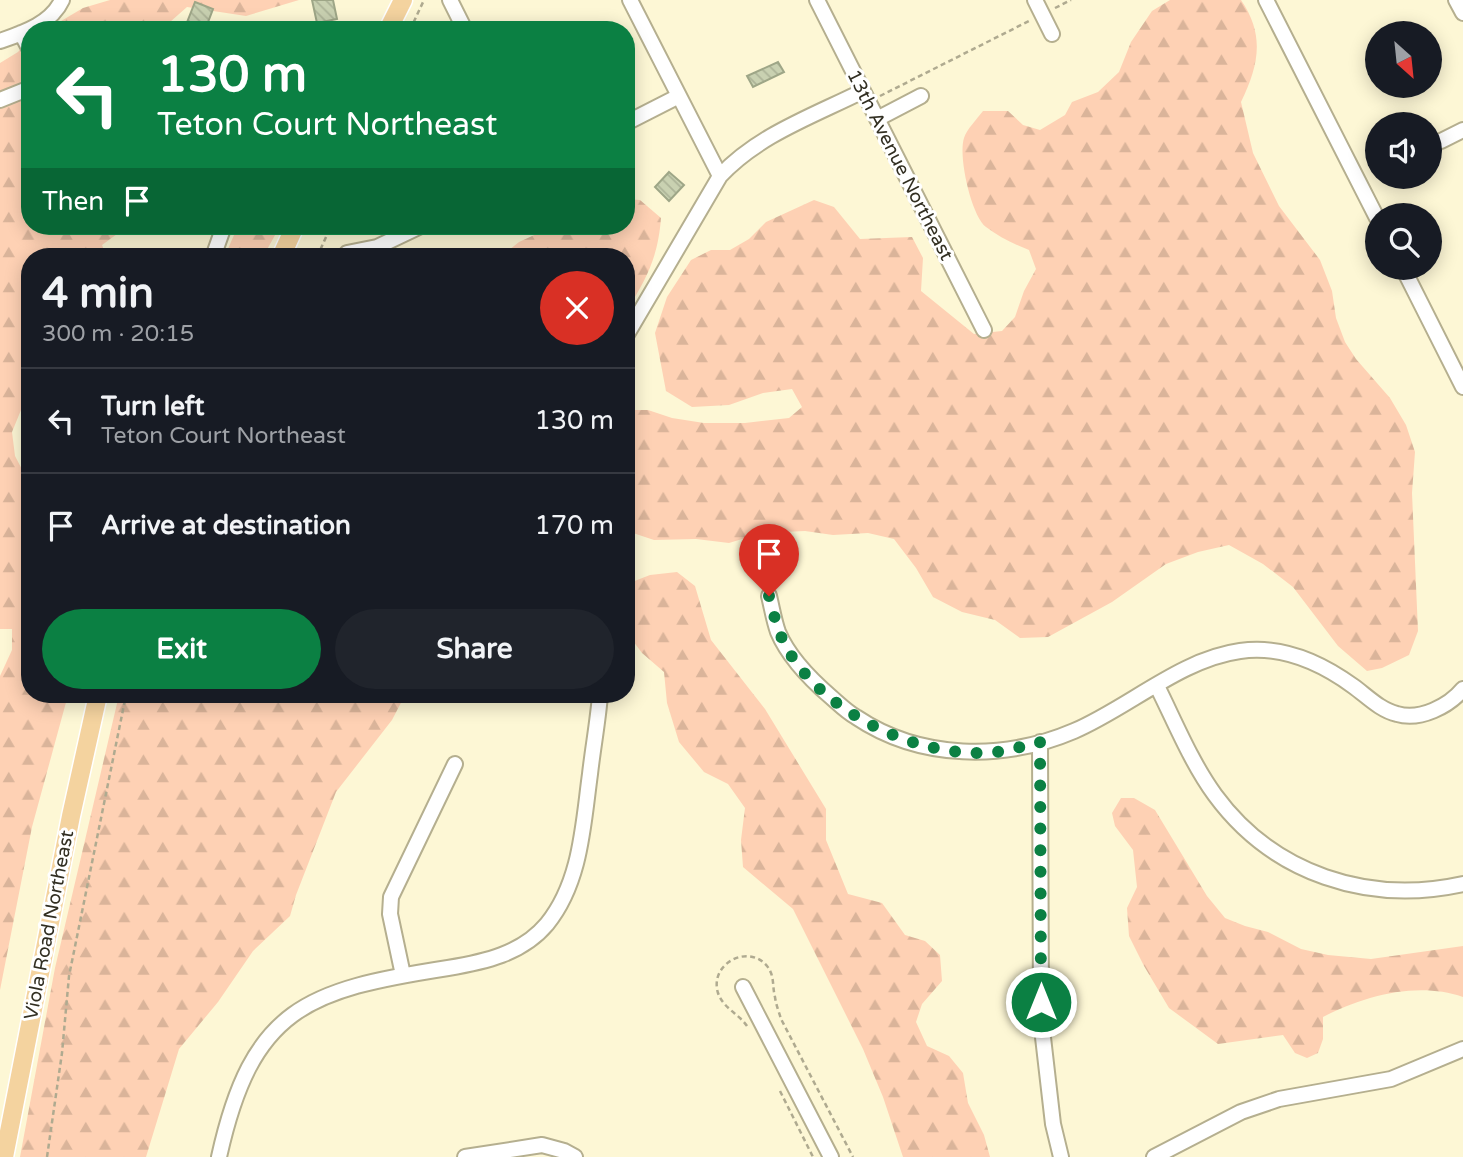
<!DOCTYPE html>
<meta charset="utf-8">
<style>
body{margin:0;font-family:"Varela Round",sans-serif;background:#20242c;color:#f1f3f6;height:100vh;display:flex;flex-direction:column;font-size:26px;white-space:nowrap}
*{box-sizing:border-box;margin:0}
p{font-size:23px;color:#9ea1a6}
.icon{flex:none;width:38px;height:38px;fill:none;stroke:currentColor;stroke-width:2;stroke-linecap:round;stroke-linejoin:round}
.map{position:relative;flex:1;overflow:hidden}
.panel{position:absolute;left:21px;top:248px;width:614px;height:455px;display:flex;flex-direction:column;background:#171b24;border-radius:28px;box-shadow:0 4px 18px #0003}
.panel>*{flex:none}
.banner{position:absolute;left:21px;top:21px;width:614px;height:214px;border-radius:28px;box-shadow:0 4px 18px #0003;background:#0b8043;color:#fff;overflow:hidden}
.needle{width:46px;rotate:153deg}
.fabs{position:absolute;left:1365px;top:21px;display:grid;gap:14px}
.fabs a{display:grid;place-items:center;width:77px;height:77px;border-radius:50%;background:#171b24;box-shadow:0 4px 18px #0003;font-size:35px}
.pin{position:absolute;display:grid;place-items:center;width:60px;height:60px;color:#fff;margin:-72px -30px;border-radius:50% 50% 50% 0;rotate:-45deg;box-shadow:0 0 7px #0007}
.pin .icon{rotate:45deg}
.me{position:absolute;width:77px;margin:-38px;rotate:0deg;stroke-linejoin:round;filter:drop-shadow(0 0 5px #0008)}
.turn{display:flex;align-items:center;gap:24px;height:147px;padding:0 21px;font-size:32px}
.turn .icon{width:91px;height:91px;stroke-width:2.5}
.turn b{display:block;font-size:49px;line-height:60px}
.then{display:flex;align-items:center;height:66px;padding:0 21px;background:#0003;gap:14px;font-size:26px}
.round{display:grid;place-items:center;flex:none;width:74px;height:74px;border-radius:37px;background:#20242c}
.summary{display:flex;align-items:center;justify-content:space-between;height:119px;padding:0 21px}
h1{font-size:42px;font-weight:700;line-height:52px}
.cta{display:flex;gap:14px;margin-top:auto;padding:14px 21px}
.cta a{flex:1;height:80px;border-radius:42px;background:#0b8043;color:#fff;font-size:28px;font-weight:700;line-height:80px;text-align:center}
.cta a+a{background:#20242c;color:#f1f3f6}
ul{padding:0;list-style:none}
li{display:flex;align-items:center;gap:21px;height:105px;padding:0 21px;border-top:2px solid #363941}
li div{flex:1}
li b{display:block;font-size:26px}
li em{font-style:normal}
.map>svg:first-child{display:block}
.forest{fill:url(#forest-firs)}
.building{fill:url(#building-back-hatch);stroke:#9ea687;stroke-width:2}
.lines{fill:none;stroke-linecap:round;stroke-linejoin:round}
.minor-casing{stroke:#b5af8f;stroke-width:18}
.major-casing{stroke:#fff;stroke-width:21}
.path{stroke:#afaa90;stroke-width:2.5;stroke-dasharray:5 3.5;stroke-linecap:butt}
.minor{stroke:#fff;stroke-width:14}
.major{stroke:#f4d39f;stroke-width:18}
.route{stroke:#0b8043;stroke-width:12;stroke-dasharray:0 21.6}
.labels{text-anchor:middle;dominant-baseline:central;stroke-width:6;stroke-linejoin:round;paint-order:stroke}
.street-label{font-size:19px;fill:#322f22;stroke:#fff}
</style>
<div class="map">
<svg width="1463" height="1157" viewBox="0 0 1463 1157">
<defs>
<pattern id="forest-firs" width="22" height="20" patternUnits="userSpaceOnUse" patternTransform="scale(1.75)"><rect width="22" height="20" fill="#fed1b4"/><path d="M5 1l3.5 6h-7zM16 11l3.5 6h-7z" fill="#dab49a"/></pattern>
<pattern id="building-back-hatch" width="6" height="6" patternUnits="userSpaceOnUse" patternTransform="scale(1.75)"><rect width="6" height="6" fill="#c9d1b1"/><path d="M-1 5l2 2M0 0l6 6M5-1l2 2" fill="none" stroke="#adb498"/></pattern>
</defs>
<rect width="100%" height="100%" fill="#fdf7d5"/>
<path class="forest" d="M 110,0 L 299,0 L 246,16 L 187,7 L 170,22 L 165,30 L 46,30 L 83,8 Z
M 1170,0 L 1241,0 C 1265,35 1259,65 1241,102 L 1253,153 L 1279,206 L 1320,260 L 1332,291 L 1336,318 L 1345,342 L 1356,359 L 1390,398 L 1406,425 L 1415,452 L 1412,493 L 1418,631 L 1409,655 L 1382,668 L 1367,671 L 1338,646 L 1293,587 L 1263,564 L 1229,545 L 1198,552 L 1166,564 L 1112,602 L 1048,637 L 1020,638 L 995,620 L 962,612 L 933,597 L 916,568 L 894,539 L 868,533 L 833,535 L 805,531 L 762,533 L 729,543 L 696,539 L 654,540 L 627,531 L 627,410 L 648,410 L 672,418 L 704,423 L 745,423 L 789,418 L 802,407 L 792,389 L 763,393 L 729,405 L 692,407 L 666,391 L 655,333 L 667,297 L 691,260 L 711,250 L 730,250 L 749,239 L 766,222 L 814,200 L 834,207 L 860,239 L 912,237 L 923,258 L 921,291 L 974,334 L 1002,331 L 1015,317 L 1024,291 L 1036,269 L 1029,250 C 1014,244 999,237 986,227 C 971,215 958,156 964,138 C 967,129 977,119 983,111 L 1008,111 L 1023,125 L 1040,130 L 1065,115 L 1072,102 L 1098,92 L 1119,72 L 1131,42 L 1152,11 Z
M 30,38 L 30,84 L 0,102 L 0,63 L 18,52 Z
M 30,96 L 30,226 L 128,226 L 102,245 L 107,257 L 30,257 L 30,388 L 12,432 L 15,456 L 26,477 L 30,502 L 30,695 L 68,695 L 32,827 L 0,990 L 0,676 L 12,650 L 12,629 L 0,629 L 0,106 Z
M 627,199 L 640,200 L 661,218 C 658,257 647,278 627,310 L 626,257 L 500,257 L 519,242 L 554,226 L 626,226 Z
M 238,226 L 280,226 L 263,257 L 218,257 L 227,251 Z
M 677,572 L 695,586 L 711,640 L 765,709 L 826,809 L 826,840 L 848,894 L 882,903 L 905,935 L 925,941 L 940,955 L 942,981 L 922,1004 L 916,1022 L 927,1046 L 949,1056 L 963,1073 L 968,1103 L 984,1135 L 990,1157 L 903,1157 L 883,1097 L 863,1049 L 793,909 L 743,867 L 741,840 L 745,808 L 728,784 L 704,772 L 679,742 L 667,703 L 664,672 L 642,653 L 627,633 L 627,595 L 632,582 L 650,575 Z
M 119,695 L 405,695 L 392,720 L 336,792 L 296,895 L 290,916 L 253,951 L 218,1002 L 179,1049 L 146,1157 L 20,1157 L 55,968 Z
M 1121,798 L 1134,798 L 1155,810 L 1207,896 L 1225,918 L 1245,926 L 1268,932 L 1301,949 L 1328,955 L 1371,959 L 1463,946 L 1463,997 C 1417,981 1364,996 1323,1017 L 1323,1039 L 1318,1053 L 1307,1058 L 1295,1053 L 1283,1035 L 1218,1044 L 1169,1008 L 1144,966 L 1129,936 L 1127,908 L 1137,887 L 1133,850 L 1115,826 L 1112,813 Z"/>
<path class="building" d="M 312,0 L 333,0 L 337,19 L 317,23 Z
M 195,2 L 213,9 L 205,30 L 184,30 Z
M 778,62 L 784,72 L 753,87 L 747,76 Z
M 669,172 L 684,185 L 669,201 L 655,187 Z"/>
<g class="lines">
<defs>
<path id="minor" d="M 450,0 L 465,30
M 630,0 L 720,176
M 817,0 L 984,330
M 1035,0 L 1052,34
M 1266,0 L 1377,218
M 1456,0 L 1463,13
M 21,33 L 30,50
M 0,41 C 23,33 51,24 62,0
M 0,100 L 30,88
M 877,119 L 921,96
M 626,123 L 679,96
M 1441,141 L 1463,130
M 347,253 L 377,247 L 421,226
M 213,257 L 224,226
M 1403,268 L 1463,387
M 626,336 L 720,176 C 758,135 813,116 863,91
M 769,596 C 772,608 774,621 778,632 C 789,658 810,679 831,697 C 839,704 847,712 856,717 C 920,760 1004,761 1074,731 C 1128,708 1181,659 1240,651 C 1281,645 1320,662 1353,686 C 1367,696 1380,710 1397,714 C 1420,721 1449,706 1463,689
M 1157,686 C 1175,722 1191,762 1215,795 C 1273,874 1368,905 1463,884
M 1040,742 L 1041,1020 L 1053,1124 L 1061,1157
M 403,975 L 390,914 L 391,897 L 455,764
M 743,987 L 831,1157
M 219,1157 C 252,1008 306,990 448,968 C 484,962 522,954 547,924 C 581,882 583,825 590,774 C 593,747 598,721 600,695
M 465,1157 L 542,1145 L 564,1151 L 575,1157
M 1154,1157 L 1241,1112 L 1279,1099 L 1391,1079 L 1463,1049"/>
<path id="major" d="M 388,30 L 403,0
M 281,257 L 295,226
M 4,1157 L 71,816 L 98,695"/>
</defs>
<use href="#minor" class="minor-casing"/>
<use href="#major" class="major-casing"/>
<path class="path" d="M 1055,8 L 1071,0
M 410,30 L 424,0
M 880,96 L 1031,20
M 317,257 L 331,226
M 747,1026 C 739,1014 723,1008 718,993 C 709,964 748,943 767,966 C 775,976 772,986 775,997 C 776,1005 779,1012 781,1019 L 853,1157
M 780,1091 L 813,1157
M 47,1157 L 62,1053 L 69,976 L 126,695"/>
<use href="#minor" class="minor"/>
<use href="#major" class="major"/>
</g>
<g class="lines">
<path class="route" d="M 769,596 C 774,615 778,634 789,652 C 825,711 907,752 976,753 C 998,754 1019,747 1040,742 L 1041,1002"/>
</g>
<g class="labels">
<g class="street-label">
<text transform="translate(900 165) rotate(63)">13th Avenue Northeast</text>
<text transform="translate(49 925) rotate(-79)">Viola Road Northeast</text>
</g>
</g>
</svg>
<div class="fabs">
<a><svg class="needle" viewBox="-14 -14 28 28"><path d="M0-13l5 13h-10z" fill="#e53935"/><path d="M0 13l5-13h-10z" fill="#9ea1a6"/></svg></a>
<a><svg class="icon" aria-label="sound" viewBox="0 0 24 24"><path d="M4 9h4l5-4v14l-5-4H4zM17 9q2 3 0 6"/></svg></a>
<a><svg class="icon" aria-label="search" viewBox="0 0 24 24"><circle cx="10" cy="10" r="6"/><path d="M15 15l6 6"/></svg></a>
</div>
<div class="pin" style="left:769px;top:596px;background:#d93025"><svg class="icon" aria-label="arrive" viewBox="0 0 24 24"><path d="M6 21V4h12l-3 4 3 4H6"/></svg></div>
<svg class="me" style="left:1041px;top:1002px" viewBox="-20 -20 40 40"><circle r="17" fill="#0b8043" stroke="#fff" stroke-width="3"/><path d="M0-11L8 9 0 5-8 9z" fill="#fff"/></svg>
<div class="banner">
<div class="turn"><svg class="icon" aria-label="left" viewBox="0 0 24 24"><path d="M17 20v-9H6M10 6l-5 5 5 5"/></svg><div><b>130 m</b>Teton Court Northeast</div></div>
<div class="then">Then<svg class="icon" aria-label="arrive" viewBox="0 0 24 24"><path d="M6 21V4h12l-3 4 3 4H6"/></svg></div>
</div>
<section class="panel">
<div class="summary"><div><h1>4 min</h1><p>300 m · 20:15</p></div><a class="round" style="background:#d93025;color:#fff"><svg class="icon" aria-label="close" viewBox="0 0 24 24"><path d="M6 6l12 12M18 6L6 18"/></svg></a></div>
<ul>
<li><svg class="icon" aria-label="left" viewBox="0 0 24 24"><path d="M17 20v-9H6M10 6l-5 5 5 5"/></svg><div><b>Turn left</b><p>Teton Court Northeast</p></div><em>130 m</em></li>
<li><svg class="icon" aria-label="arrive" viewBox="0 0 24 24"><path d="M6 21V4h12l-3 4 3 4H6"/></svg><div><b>Arrive at destination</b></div><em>170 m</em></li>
</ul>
<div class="cta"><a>Exit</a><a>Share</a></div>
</section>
</div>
